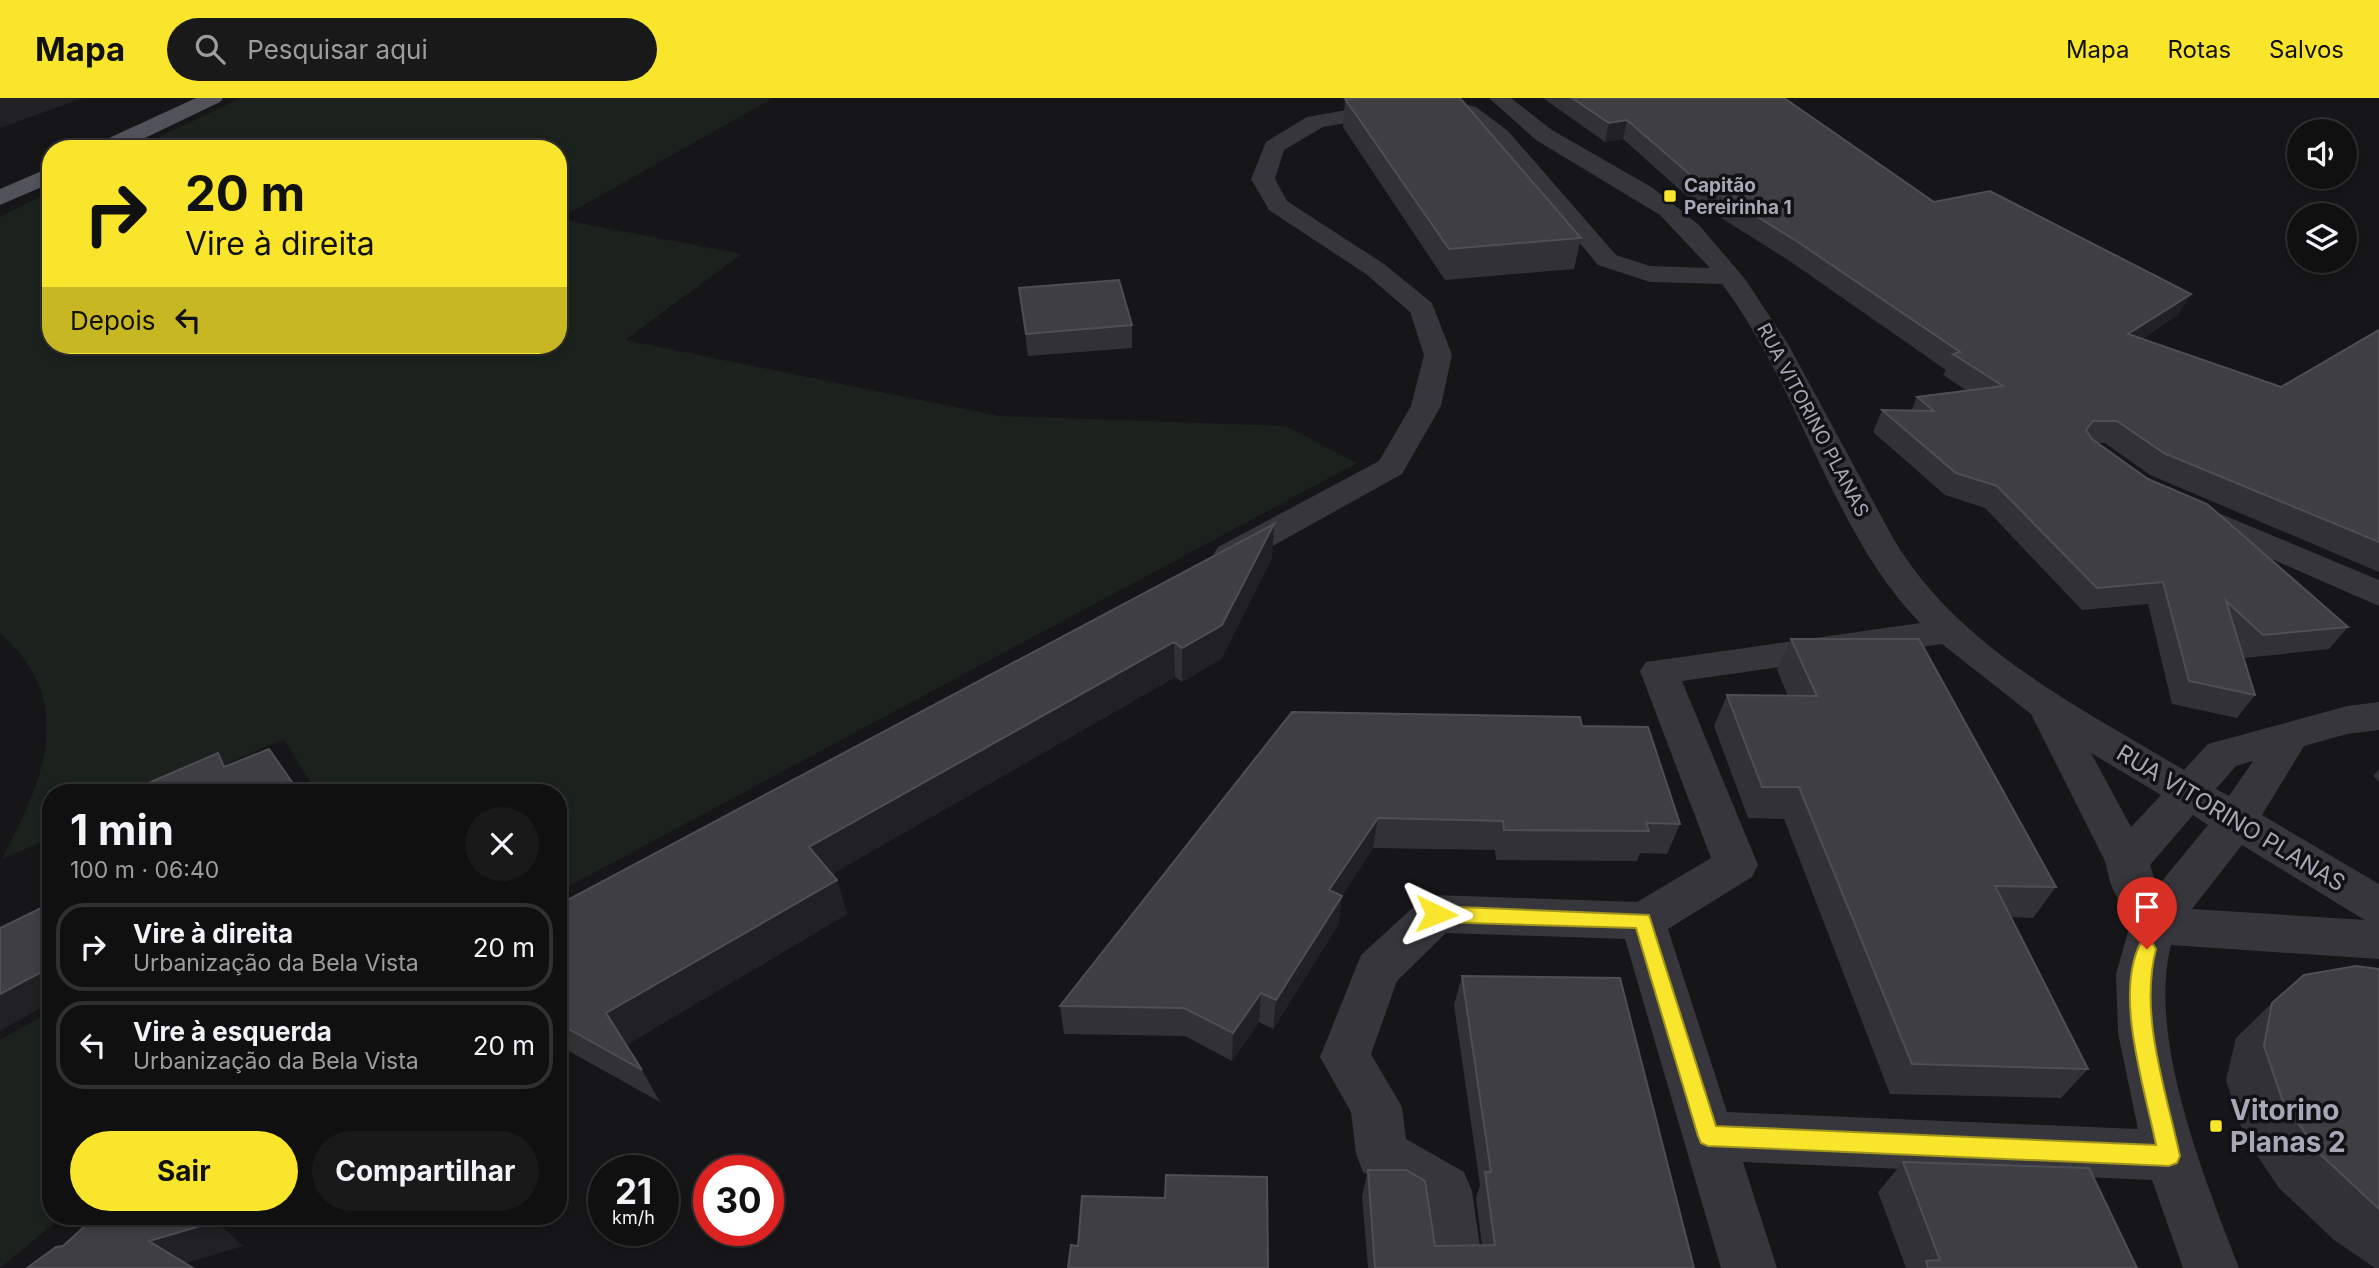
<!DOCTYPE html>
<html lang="pt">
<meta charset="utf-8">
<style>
body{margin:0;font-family:Inter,sans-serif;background:#19191a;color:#f1f3f6;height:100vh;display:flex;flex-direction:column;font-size:26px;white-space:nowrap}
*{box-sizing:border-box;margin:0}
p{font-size:23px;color:#9c9d9f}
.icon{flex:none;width:38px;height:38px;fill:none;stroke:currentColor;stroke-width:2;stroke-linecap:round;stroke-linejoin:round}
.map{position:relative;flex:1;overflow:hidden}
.details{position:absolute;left:42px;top:686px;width:525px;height:441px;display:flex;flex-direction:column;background:#101011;border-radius:28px;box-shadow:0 4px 10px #0003,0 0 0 2px #303031}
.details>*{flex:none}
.hud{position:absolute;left:42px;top:42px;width:525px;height:214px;border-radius:28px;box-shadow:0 4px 10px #0003,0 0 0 2px #303031;background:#f8e52c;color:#111;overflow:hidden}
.buttons{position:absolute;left:2287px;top:21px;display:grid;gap:14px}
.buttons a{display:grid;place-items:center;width:70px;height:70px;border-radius:50%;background:#101011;box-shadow:0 4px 10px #0003,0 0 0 2px #303031;font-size:35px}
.speed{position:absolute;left:588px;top:1057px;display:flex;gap:14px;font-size:35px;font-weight:700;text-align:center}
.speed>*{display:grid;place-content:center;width:91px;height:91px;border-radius:50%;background:#101011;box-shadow:0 4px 10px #0003,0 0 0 2px #303031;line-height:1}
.speed small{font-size:18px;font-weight:400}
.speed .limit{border:10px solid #d22;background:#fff;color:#111}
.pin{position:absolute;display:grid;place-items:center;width:60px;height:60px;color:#fff;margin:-72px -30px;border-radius:50% 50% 50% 0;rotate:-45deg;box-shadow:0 0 7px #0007}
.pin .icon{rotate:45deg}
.me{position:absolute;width:77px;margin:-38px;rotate:92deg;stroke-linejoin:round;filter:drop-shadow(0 0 5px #0008)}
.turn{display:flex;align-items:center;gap:24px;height:147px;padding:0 28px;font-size:32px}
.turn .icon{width:91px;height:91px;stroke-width:2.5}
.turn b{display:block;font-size:49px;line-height:60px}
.then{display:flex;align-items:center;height:66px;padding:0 28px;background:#0003;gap:14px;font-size:26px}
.round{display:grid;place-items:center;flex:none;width:74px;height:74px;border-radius:37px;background:#19191a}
.head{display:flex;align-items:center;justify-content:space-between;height:119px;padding:0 28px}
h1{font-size:42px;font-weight:700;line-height:52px}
.cta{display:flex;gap:14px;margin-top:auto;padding:14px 28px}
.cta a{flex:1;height:80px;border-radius:42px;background:#f8e52c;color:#111;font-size:28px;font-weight:700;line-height:80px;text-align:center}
.cta a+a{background:#19191a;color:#f1f3f6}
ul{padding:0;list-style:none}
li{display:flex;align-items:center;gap:21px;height:88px;margin:0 14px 10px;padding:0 14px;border:4px solid #303031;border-radius:28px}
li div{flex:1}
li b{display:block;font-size:26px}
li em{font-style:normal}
header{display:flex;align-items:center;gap:42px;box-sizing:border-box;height:98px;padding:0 35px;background:#f8e52c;color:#111}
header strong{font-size:33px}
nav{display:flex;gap:38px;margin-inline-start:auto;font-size:24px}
.search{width:490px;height:63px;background:#19191a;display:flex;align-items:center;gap:18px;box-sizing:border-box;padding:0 24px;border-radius:38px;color:#9c9d9f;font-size:26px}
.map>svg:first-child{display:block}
.green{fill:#1b221e}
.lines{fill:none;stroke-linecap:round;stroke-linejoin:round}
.minor{fill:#36363c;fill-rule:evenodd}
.major{fill:#52525b;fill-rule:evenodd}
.wall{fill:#323135}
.shaded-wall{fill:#212023}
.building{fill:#3e3e43;stroke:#4e4e55;stroke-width:2}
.route{fill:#f8e52c;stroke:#a1951d;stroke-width:2}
.poi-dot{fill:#f8e52c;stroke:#111012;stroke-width:2.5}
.labels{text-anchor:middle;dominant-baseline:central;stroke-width:7;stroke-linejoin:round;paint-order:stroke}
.far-poi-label{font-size:19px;font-weight:bold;fill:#a6a8b8;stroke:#111012;text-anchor:start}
.far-street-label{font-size:19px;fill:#a6a8b8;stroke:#111012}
.street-label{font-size:23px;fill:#a6a8b8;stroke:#111012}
.near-poi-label{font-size:28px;font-weight:bold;fill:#a6a8b8;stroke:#111012;text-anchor:start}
</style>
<header>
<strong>Mapa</strong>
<div class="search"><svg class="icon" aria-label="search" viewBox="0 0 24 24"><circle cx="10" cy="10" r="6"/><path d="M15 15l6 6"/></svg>Pesquisar aqui</div>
<nav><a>Mapa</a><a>Rotas</a><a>Salvos</a></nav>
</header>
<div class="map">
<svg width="2379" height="1170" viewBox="0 0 2379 1170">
<rect width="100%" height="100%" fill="#161517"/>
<path class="green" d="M 240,0 L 773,0 L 559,121 L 742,156 L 625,242 L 999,318 L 1285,328 L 1357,365 L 558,794 L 558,695 L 317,695 L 284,641 L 158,695 L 51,695 L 51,740 L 2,761 C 43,682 79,605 0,535 L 0,119 L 51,93 L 51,247 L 558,247 L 558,51 L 135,51 Z
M 51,913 L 51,1118 L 63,1118 L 0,1170 L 0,942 Z"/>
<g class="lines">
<path class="minor" d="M 1489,0 L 1511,0 L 1552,32 L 1653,90 L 1699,127 L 1745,181 L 1788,246 L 1893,440 C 1957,549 2079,609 2184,672 L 2208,646 L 2347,608 L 2379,604 L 2379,632 L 2347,636 L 2304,648 L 2262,717 L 2379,786 L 2379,861 L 2171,847 C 2147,941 2205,1081 2239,1170 L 2183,1170 L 2152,1082 L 1743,1064 L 1777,1170 L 1721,1170 L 1625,841 L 1446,835 L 1397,883 L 1371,956 L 1402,1009 L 1406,1041 L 1464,1074 L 1472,1093 L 1483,1170 L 1427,1170 L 1420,1108 L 1363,1074 L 1356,1056 L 1351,1014 L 1320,959 L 1361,857 L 1420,803 L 1436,797 L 1637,804 L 1711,760 L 1640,573 L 1646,564 L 1920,525 C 1831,433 1800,289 1722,186 L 1650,184 L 1598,167 L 1512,63 L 1476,27 L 1456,16 L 1392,17 L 1323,29 L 1284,52 L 1275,81 L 1287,103 L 1384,166 L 1432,205 L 1452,257 L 1441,308 L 1402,376 L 1242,465 L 1230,468 L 1218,465 L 1213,457 L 1218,449 L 1379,363 L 1411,308 L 1424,257 L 1410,214 L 1366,176 L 1269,112 L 1251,81 L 1266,44 L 1307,19 L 1392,4 L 1456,4 L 1476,9 L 1508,33 L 1616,157 L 1650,168 L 1710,170 L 1660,117 L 1536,42 ZM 1942,546 L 2031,616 L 2105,763 L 2111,787 L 2130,827 L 2116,876 L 2118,935 L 2138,1031 L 1727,1014 L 1668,831 L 1752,779 L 1758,767 L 1682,583 ZM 2091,655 L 2161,697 L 2131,729 ZM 2253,663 L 2229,698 L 2216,691 L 2236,668 ZM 2193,717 L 2208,727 L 2157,789 L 2150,767 ZM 2242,747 L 2363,821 L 2365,822 L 2192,811 Z
M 2192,404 L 2379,482 L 2379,508 L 2180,421 L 2175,414 L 2180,407 Z"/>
<path class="major" d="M 196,0 L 223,0 L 220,4 L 122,51 L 93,51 L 96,46 Z
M 51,69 L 51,85 L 0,107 L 0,91 Z"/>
</g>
<path class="wall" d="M 1543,0 L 1784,0 L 1934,104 L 2179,216 L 2142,241 L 2281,289 L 2379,232 L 2379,474 L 2150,377 L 2105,345 L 2097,345 L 2348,529 L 2329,551 L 2245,560 L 2243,557 L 2255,597 L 2237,620 L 2172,606 L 2148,506 L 2082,512 L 1985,410 L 1945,397 L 1873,334 L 1882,312 L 1911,313 L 1917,299 L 1967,293 L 1943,277 L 1946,272 L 1788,162 L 1688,99 L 1623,41 L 1605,44 Z
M 1345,1 L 1581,140 L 1574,171 L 1445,182 L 1343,29 Z
M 1019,190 L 1132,227 L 1132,250 L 1028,258 Z
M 1272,460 L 1221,561 L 1182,584 L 1175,579 L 832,776 L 837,782 L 847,816 L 626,947 L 642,972 L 660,1004 L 558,947 L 558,807 Z
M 1791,541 L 2056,789 L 2033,820 L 2011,819 L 2088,971 L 2061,1000 L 1890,996 L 1784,721 L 1748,720 L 1714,628 L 1727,597 L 1788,598 L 1777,572 Z
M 1292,614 L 1680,726 L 1667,756 L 1640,755 L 1637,763 L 1496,762 L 1495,752 L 1373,750 L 1342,798 L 1338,827 L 1273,931 L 1259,924 L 1232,963 L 1185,938 L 1064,936 L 1060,908 Z
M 2379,671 L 2379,684 L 2373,678 Z
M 2379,871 L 2379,1170 L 2375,1170 L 2334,1142 L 2279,1090 L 2244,1038 L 2226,982 L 2236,940 L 2272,905 Z
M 1462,878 L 1694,1170 L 1368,1170 L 1362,1098 L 1368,1072 L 1435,1148 L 1482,1147 L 1476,1100 L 1480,1087 L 1454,907 Z
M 1903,1064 L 2137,1170 L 1906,1170 L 1878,1094 Z
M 328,1118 L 352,1118 L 341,1127 Z"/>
<path class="shaded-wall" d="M 0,0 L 83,0 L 0,30 Z
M 1627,22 L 1623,41 L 1605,44 L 1609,25 Z
M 2191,196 L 2179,216 L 2117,257 L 2128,236 Z
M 1274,426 L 1272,460 L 1221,561 L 1182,584 L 1182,550 Z
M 1174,544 L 1175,579 L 820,783 L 809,749 Z
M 269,651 L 300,695 L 279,695 Z
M 218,655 L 236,679 L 224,669 Z
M 1378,720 L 1373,750 L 1326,822 L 1329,792 Z
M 837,782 L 847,816 L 625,948 L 606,915 Z
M 1342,798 L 1338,827 L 1273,931 L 1276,902 Z
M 51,869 L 51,904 L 0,933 L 0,896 Z
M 1261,895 L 1259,924 L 1232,963 L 1233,935 Z
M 208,1118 L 211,1118 L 243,1148 L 180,1167 L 149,1143 Z
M 331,1118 L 352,1118 L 341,1127 Z"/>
<path class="building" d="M 1364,0 L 1460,0 L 1581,140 L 1449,151 L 1345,1 Z
M 1572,0 L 1784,0 L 1934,104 L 1990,93 L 2191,196 L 2128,236 L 2281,289 L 2379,232 L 2379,444 L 2164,355 L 2117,323 L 2093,323 L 2086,332 L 2092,341 L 2148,381 L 2207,406 L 2348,529 L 2263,537 L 2226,503 L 2255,597 L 2189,583 L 2163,484 L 2097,490 L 1997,388 L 1956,375 L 1882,312 L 1934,313 L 1917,299 L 2003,288 L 1953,256 L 1960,254 L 1795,142 L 1694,80 L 1627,22 L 1609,25 Z
M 1119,182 L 1132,227 L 1026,236 L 1019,190 Z
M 1274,426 L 1222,527 L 1182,550 L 1174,544 L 809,749 L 837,782 L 606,915 L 642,972 L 558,925 L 558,807 Z
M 1791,541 L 1919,541 L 2056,789 L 1995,788 L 2088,971 L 1912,966 L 1799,689 L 1762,689 L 1727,597 L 1817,598 Z
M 1292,614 L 1580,619 L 1582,628 L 1648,629 L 1680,726 L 1646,725 L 1649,733 L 1504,732 L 1503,723 L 1378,720 L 1329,792 L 1342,798 L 1276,902 L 1261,895 L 1233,935 L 1184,910 L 1060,908 Z
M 269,651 L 294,687 L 279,695 L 148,695 L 146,686 L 218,655 L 224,669 Z
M 51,805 L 51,869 L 0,896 L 0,830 Z
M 2356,868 L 2379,871 L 2379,1111 L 2321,1057 L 2283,1004 L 2264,948 L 2272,905 L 2304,877 Z
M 1462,878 L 1620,880 L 1694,1170 L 1375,1170 L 1368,1072 L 1406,1072 L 1425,1083 L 1435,1148 L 1495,1147 L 1485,1074 L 1491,1074 Z
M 1903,1064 L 2089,1070 L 2137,1170 L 1928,1170 L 1926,1163 L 1940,1162 Z
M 1166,1077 L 1267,1079 L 1268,1170 L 1068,1170 L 1071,1147 L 1078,1148 L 1082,1098 L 1165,1100 Z
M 96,1118 L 208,1118 L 214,1124 L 149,1143 L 193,1170 L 27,1170 L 56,1149 L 63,1148 Z"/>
<path class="route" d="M 1436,808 L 1649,817 L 1716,1028 L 2156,1047 C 2145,991 2114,898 2140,846 L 2153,846 L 2156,851 C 2139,918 2166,992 2180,1058 L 2177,1065 L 2169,1068 L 1708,1048 L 1701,1045 L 1698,1038 L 1636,830 L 1436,824 L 1430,821 L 1427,816 L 1430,810 Z"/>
<g class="poi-dot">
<rect x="1663" y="91" width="14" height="14" rx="3.5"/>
<rect x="2209" y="1021" width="14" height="14" rx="3.5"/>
</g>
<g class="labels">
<g class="far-poi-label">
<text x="1684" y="87">Capitão<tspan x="1684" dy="22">Pereirinha 1</tspan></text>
</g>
<g class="far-street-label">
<text transform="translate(1813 322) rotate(62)">RUA VITORINO PLANAS</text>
</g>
<g class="street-label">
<text transform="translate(2231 720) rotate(31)">RUA VITORINO PLANAS</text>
</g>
<g class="near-poi-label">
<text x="2230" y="1012">Vitorino<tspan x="2230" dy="32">Planas 2</tspan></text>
</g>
</g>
</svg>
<div class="buttons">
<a><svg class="icon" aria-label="sound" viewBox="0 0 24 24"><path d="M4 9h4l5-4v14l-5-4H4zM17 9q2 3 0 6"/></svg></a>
<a><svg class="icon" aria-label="layers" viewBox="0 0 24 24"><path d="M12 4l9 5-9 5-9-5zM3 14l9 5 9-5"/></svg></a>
</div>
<div class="speed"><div>21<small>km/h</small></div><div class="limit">30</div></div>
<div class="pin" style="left:2147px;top:851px;background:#d93025"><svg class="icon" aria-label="arrive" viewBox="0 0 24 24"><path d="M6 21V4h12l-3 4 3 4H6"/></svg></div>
<svg class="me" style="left:1436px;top:816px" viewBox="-20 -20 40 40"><path d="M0-17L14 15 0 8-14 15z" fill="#f8e52c" stroke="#fff" stroke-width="4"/></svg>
<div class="hud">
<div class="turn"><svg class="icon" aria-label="right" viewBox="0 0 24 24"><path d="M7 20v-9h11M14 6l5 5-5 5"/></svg><div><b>20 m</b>Vire à direita</div></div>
<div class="then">Depois<svg class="icon" aria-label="left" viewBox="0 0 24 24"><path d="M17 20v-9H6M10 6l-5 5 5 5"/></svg></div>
</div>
<section class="details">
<div class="head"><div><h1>1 min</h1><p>100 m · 06:40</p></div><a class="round"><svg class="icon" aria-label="close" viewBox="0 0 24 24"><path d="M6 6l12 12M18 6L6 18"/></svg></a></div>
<ul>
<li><svg class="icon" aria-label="right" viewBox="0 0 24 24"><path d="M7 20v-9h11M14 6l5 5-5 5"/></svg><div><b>Vire à direita</b><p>Urbanização da Bela Vista</p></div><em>20 m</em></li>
<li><svg class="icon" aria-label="left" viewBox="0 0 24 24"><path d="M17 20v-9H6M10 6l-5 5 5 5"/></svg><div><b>Vire à esquerda</b><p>Urbanização da Bela Vista</p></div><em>20 m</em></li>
</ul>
<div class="cta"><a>Sair</a><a>Compartilhar</a></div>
</section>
</div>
